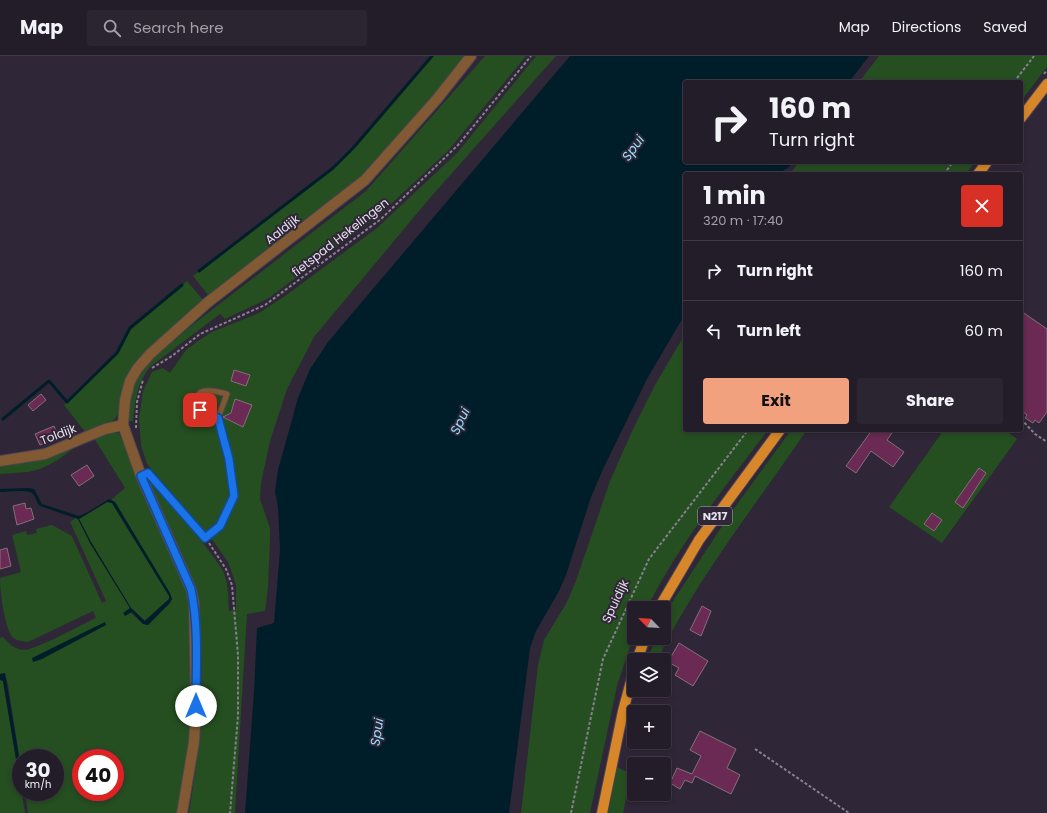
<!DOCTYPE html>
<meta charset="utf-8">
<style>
body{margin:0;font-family:Poppins,sans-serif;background:#2b2531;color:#f1f3f6;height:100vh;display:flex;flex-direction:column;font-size:15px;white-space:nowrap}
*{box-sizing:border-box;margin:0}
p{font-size:13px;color:#a3a1a8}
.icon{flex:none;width:22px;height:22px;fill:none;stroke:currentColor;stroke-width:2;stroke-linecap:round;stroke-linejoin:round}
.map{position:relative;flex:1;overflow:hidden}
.details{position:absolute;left:683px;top:116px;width:340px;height:260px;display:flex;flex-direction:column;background:#231c29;border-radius:4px;box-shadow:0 2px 6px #0003,0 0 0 1px #403a46}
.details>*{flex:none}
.banner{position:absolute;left:683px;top:24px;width:340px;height:84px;border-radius:4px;box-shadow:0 2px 6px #0003,0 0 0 1px #403a46;background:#231c29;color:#f1f3f6;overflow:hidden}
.needle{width:26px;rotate:295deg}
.tools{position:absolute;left:627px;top:545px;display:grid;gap:8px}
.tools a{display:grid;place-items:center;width:44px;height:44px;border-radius:4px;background:#231c29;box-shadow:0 2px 6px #0003,0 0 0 1px #403a46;font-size:20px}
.speed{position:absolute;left:12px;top:693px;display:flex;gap:8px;font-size:20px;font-weight:700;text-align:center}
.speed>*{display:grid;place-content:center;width:52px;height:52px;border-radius:50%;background:#231c29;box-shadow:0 2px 6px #0003,0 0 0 1px #403a46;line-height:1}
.speed small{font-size:10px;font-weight:400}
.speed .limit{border:6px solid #d22;background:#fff;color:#111}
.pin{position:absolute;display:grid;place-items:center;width:34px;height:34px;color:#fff;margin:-17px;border-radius:8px;box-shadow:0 2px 6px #0006}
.me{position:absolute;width:44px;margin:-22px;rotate:0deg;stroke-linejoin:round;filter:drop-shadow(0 0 3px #0008)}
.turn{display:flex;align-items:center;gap:14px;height:84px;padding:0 20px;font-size:18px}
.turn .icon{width:52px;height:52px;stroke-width:2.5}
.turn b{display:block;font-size:28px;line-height:34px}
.round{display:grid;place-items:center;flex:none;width:42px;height:42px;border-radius:4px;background:#2b2531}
.overview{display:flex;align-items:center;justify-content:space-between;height:68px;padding:0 20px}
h1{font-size:24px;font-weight:700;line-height:30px}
.primary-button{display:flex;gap:8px;margin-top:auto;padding:8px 20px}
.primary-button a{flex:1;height:46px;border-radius:4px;background:#f2a17e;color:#111;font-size:16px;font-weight:700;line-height:46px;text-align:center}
.primary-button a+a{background:#2b2531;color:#f1f3f6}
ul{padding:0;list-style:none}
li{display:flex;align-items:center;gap:12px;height:60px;padding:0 20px;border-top:1px solid #403a46}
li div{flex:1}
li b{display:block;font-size:15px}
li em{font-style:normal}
header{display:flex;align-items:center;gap:24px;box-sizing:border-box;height:56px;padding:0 20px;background:#231c29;border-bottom:1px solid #403a46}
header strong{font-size:19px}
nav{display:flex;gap:22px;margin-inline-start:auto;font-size:14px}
.search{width:280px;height:36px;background:#2b2531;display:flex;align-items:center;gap:10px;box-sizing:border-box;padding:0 14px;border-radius:4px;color:#a3a1a8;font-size:15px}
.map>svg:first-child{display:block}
.green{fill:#254f20;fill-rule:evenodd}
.water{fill:#001e29;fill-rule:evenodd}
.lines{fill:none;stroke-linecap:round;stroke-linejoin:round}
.stream{stroke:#001e29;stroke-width:3}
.building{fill:#6a2a54;stroke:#856f7c}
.service-casing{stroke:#4c4454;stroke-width:7}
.minor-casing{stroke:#4c4454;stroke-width:12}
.tertiary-casing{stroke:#4c4454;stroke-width:12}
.primary-casing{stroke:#4c4454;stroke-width:12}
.path{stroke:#88808f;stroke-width:2;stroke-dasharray:3 2;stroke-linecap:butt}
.service{stroke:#815a33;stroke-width:5}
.minor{stroke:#815a33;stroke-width:10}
.tertiary{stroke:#815a33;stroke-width:10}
.primary{stroke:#d78729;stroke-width:10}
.route-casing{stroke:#114b97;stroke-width:10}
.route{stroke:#1a73e8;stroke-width:7}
.labels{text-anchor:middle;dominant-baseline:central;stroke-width:4;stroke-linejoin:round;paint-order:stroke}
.shield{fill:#2f2637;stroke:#b0a9b6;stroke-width:1}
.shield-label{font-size:11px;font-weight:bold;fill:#e7e1ed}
.street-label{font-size:12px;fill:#e7e1ed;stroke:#2f2637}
.water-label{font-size:13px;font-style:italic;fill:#97e0fc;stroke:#2f2637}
</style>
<header>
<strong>Map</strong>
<div class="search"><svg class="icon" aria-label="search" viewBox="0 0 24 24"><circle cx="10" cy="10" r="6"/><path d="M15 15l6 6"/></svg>Search here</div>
<nav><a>Map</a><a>Directions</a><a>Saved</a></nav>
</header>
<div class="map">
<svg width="1047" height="757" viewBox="0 0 1047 757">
<rect width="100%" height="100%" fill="#2f2637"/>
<path class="green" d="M 432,0 L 466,0 L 388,93 L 360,121 L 209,240 L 193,220 L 333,112 L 354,91 Z
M 485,0 L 526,0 L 448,95 L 378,160 L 269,242 L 225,263 L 220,258 L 150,311 C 137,327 135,345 133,365 L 127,365 L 129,347 L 135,327 L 144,312 L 153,302 L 191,270 L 366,135 Z
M 536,0 L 556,0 L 429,143 L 314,281 L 287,333 L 270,385 L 261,427 L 260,443 L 270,472 L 270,482 L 268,531 L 265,555 L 247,558 L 235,757 L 189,757 L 200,683 L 202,619 L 199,550 L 192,521 L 149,425 C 159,429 217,503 223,515 C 229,528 228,541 229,555 L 236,553 L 236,529 L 228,506 L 214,486 L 147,408 L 141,389 L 139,362 L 143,335 L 152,316 L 163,312 L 170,317 L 186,294 L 198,285 L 212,276 L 259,257 L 285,240 L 377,172 L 458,96 Z
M 879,0 L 1047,0 L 1047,11 L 1021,45 L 1021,26 L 859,26 Z
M 799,106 L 975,106 L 966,118 L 790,118 Z
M 187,225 L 204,245 C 180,266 150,286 131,312 C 122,325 122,357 114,364 C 108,369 93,373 86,377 L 64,349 L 117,297 L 130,272 Z
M 685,278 L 685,374 L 768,374 C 725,431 679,488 647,552 L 634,552 L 634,578 L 617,630 L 590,757 L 521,757 L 538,609 L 544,584 L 567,546 L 576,525 L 610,425 L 633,373 L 655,329 Z
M 791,374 L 807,374 C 755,450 698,521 657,604 L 647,604 L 656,582 L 664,582 L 664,563 L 673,545 L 730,458 Z
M 937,374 L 1005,374 L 1017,383 L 942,487 L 889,451 L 941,378 Z
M 113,376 L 119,377 L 180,518 L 188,544 L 192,616 L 190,662 L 189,690 L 178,757 L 28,757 L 25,736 L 55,736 L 55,702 L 21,702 L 21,712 L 8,628 L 5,618 L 0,618 L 0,582 L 3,581 C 9,588 14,593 24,594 C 35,594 83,568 96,562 L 93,555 L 28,586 C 21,585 13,585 10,577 C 4,565 0,535 0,522 L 21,516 L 12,479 L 26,475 L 27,479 L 37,477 L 36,473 L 52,469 L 72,480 L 102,547 L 106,545 L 70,466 L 77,461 L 90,487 L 130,552 L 130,556 L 143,568 L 148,569 L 172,543 L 115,446 L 111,444 L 125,432 L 94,382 ZM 81,702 L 115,702 L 115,736 L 81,736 Z
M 77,389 C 64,401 46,413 28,416 C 19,417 9,417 0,418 L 0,407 Z
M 107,446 L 112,447 L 169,540 L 169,543 L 144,565 L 131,552 L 91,486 L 79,463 Z
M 0,624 L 3,625 L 25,757 L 0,757 Z
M 617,711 L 631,718 L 623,757 L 608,757 Z"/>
<path class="water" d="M 570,0 L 869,0 L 849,26 L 685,26 L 685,106 L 793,106 L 788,112 L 777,118 L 685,118 L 685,258 L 647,323 L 604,411 L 591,441 L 566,519 L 559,535 L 536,575 L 530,592 L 509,757 L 245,757 L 254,636 L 257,572 L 274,567 L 280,494 L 278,451 L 275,436 L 278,414 L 298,342 L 310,313 L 328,286 Z
M 28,432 L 34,433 L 42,448 L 79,460 L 88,456 L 109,443 L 115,446 L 170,537 L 172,543 L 170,547 L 148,569 L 143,568 L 132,556 L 125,560 L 123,557 L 130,552 L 90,487 L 78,463 L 40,450 C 36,447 36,440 32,437 C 26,433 7,436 0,436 L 0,433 ZM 107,446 L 112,447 L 169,540 L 169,543 L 145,565 L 131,552 L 91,486 L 79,463 Z
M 105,566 L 106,569 L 42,603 L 33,606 L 32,602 Z
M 5,617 L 21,712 L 21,733 L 3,625 L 0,624 L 0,618 Z"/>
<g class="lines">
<path class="stream" d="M 199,215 L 333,112 L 354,91 L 432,0
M 3,363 L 49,325 L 67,346 L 117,297 L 130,272 L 182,229"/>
</g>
<path class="building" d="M 1021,255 L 1047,273 L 1047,356 L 1039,367 L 1035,364 L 1033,367 L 1025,362 L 1027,359 L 1021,354 Z
M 234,314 L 250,319 L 246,330 L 231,325 Z
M 41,338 L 46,344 L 33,355 L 28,349 Z
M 235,343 L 252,349 L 243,371 L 223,361 L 231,357 Z
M 54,370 L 59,381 L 40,389 L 35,378 Z
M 872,374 L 894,374 L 887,384 L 904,396 L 893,411 L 871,395 L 856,417 L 846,410 Z
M 87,409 L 94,420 L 79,430 L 71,419 Z
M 979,412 L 986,417 L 963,452 L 955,446 Z
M 25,447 L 26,453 L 31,452 L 34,463 L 17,469 L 13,450 Z
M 932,457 L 942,464 L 934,475 L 924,468 Z
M 7,492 L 11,510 L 0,513 L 0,494 Z
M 702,550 L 711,555 L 701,580 L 690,574 Z
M 679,587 L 708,605 L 693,630 L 675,619 L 679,612 L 668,606 Z
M 700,675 L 736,693 L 727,712 L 740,719 L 731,738 L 695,720 L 692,727 L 685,724 L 680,733 L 670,727 L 677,712 L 692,718 L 701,700 L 690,694 Z"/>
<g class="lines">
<defs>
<path id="service" d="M 141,420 L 148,417 L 205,482 L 220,470 L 234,440 L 229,403 L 218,362 L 227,338 C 212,334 189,329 200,354 L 218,362"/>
<path id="minor" d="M 0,405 L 45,398 L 105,373 L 123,369"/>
<path id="tertiary" d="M 182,757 L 194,686 L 196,650 L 194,547 L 191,533 L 141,420 L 123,369 L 125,344 L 130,325 L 137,313 L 150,298 L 207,247 L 365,124 L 437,43 L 471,0"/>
<path id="primary" d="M 1021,62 L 1047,28
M 978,118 L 987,106
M 659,552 L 699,484 L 780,374
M 637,604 L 645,582
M 602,757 L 623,655 L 634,614"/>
</defs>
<use href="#service" class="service-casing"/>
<use href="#minor" class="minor-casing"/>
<use href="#tertiary" class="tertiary-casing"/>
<use href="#primary" class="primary-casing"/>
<path class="path" d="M 1044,18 L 1047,14
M 1014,26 L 1034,0
M 944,118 L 953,106
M 152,312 L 172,300 L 200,278 L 265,249 L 381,163 L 458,89 L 531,0
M 1021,363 L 1035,378 L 1047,386
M 136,372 L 137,346 L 143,324
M 209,487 L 226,513 L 232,529 L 238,599 L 238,660 L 230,757
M 755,693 L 849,757
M 571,757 L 603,603 L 649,503 L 748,374"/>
<use href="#service" class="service"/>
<use href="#minor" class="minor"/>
<use href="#tertiary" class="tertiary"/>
<use href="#primary" class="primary"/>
</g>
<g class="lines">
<defs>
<path id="route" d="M 196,650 C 196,611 199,571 191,533 L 141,420 L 148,417 L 205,482 L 220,470 L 234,440 L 229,403 L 218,362 L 200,354"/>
</defs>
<use href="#route" class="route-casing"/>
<use href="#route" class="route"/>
</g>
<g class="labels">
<rect class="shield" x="698" y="451" width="34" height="18" rx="3"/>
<g class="shield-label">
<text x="715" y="460">N217</text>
</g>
<g class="street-label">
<text transform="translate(282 173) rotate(-38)">Aaldijk</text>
<text transform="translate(340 181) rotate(-38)">fietspad Hekelingen</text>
<text transform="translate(58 378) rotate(-21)">Toldijk</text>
<text transform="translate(615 545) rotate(-65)">Spuidijk</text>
</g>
<g class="water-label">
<text transform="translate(633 92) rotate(-54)">Spui</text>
<text transform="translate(460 365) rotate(-64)">Spui</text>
<text transform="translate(377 676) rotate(-81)">Spui</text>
</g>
</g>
</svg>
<div class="tools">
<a><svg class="needle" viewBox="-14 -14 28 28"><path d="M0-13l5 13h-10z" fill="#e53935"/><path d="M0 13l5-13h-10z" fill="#a3a1a8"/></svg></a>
<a><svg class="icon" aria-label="layers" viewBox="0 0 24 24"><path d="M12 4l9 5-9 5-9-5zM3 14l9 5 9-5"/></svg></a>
<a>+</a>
<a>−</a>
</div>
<div class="speed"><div>30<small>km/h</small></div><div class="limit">40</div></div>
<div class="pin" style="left:200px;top:354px;background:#d93025"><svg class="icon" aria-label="arrive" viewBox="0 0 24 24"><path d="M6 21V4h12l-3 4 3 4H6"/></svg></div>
<svg class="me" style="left:196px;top:650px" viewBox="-20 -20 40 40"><circle r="19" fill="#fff"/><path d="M0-13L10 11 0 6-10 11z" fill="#1a73e8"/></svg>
<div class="banner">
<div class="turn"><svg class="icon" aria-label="right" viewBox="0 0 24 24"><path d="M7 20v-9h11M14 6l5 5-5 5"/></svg><div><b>160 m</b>Turn right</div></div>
</div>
<section class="details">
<div class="overview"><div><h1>1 min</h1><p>320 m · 17:40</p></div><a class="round" style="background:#d93025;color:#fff"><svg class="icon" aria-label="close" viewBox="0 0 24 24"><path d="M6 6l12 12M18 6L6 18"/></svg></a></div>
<ul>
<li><svg class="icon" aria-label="right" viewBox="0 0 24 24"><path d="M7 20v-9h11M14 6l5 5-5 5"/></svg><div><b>Turn right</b></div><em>160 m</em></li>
<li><svg class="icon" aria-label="left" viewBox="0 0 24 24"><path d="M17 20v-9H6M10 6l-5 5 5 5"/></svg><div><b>Turn left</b></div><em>60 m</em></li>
</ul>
<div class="primary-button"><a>Exit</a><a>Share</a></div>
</section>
</div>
